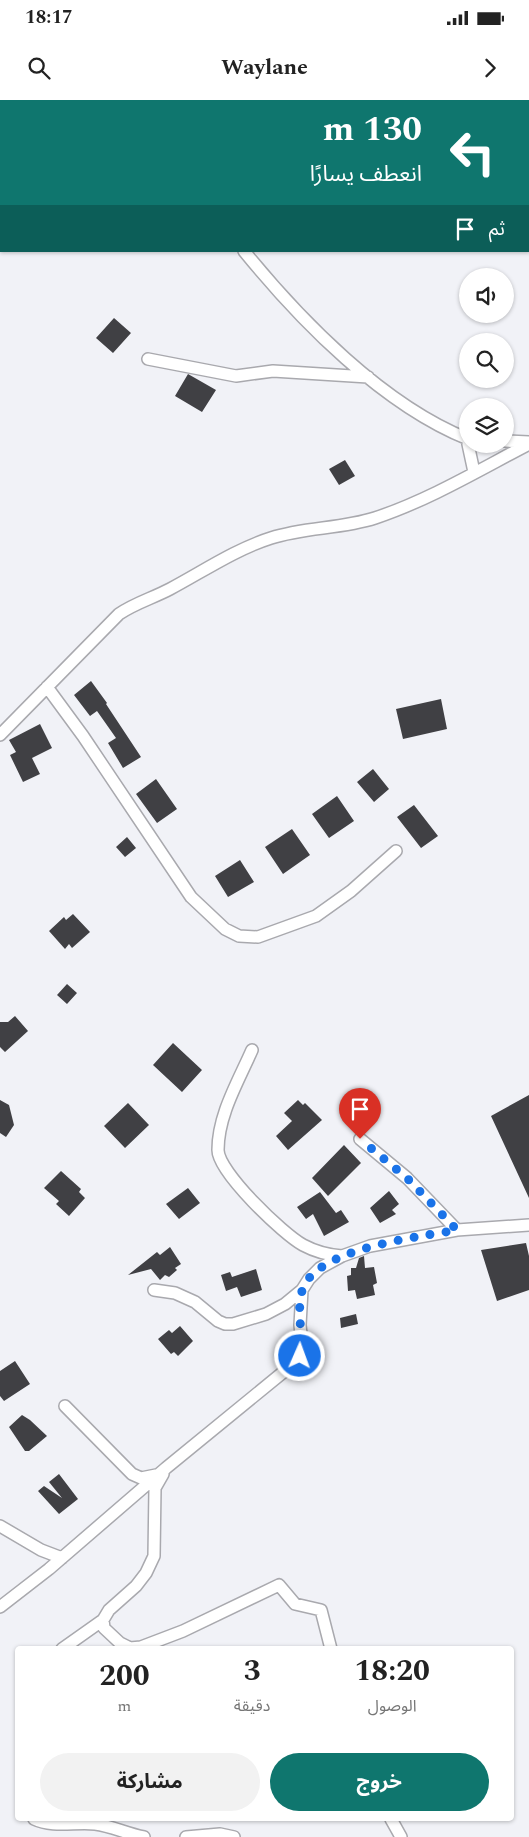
<!DOCTYPE html>
<html lang="ar">
<meta charset="utf-8">
<style>
body{margin:0;font-family:Spectral,"Noto Sans Arabic",serif;background:#f2f2f2;color:#222;direction:rtl;height:100vh;display:flex;flex-direction:column;font-size:19px;white-space:nowrap}
*{box-sizing:border-box;margin:0}
p{font-size:16px;color:#767676}
.icon{flex:none;width:28px;height:28px;fill:none;stroke:currentColor;stroke-width:2;stroke-linecap:round;stroke-linejoin:round}
.map{position:relative;flex:1;overflow:hidden;direction:ltr}
.details{position:absolute;left:15px;top:1546px;width:499px;height:175px;display:flex;flex-direction:column;background:#fff;border-radius:5px;box-shadow:0 1px 4px #0004;direction:rtl}
.details>*{flex:none}
.guide{position:absolute;left:0px;top:0px;width:530px;height:152px;box-shadow:0 1px 4px #0004;direction:rtl;background:#0f766e;color:#fff;overflow:hidden}
.fabs{position:absolute;left:459px;top:168px;display:grid;gap:10px}
.fabs a{display:grid;place-items:center;width:55px;height:55px;border-radius:50%;background:#fff;box-shadow:0 1px 4px #0004;font-size:25px}
.pin{position:absolute;display:grid;place-items:center;width:42px;height:42px;color:#fff;margin:-51px -21px;border-radius:50% 50% 50% 0;rotate:-45deg;box-shadow:0 0 5px #0007}
.pin .icon{rotate:45deg}
.me{position:absolute;width:55px;margin:-28px;rotate:2deg;stroke-linejoin:round;filter:drop-shadow(0 0 4px #0008)}
.turn{display:flex;align-items:center;gap:18px;height:105px;padding:0 25px;font-size:22px}
.turn .icon{width:65px;height:65px;stroke-width:2.5}
.turn b{display:block;font-size:35px;line-height:42px}
.then{display:flex;align-items:center;height:48px;padding:0 25px;background:#0003;gap:10px;font-size:19px}
.eta{display:flex;justify-content:space-evenly;align-items:center;height:85px;text-align:center}
.eta b{font-size:30px;font-weight:700;line-height:35px}
.primary-button{display:flex;gap:10px;margin-top:auto;padding:10px 25px}
.primary-button a{flex:1;height:58px;border-radius:30px;background:#0f766e;color:#fff;font-size:20px;font-weight:700;line-height:58px;text-align:center}
.primary-button a+a{background:#f2f2f2;color:#222}
.status{display:flex;justify-content:space-between;align-items:center;height:35px;padding:0 25px;background:#fff;direction:ltr}
.status svg{height:14px;fill:currentColor}
header{display:flex;justify-content:space-between;align-items:center;height:65px;padding:0 25px;background:#fff;font-size:22px;font-weight:700}
.map>svg:first-child{display:block}
.building{fill:#404044}
.lines{fill:none;stroke-linecap:round;stroke-linejoin:round}
.street-casing{stroke:#a9a9ae;stroke-width:14}
.street{stroke:#fff;stroke-width:11}
.route{stroke:#1a73e8;stroke-width:9;stroke-dasharray:0 16.2}
</style>
<div class="status"><b>18:17</b><svg viewBox="0 0 49 12"><path d="M0 12V9h3v3zM5 12V6h3v6zM10 12V3h3v9zM15 12V0h3v12zM26 1h20v11H26zM47 4h2v5h-2z"/></svg></div>
<header><svg class="icon" aria-label="forward" viewBox="0 0 24 24"><path d="M9 5l7 7-7 7"/></svg>Waylane<svg class="icon" aria-label="search" viewBox="0 0 24 24"><circle cx="10" cy="10" r="6"/><path d="M15 15l6 6"/></svg></header>
<div class="map">
<svg width="529" height="1737" viewBox="0 0 529 1737">
<rect width="100%" height="100%" fill="#f1f2f7"/>
<path class="building" d="M 114,218 L 131,233 L 113,253 L 96,238 Z
M 188,274 L 216,290 L 202,312 L 175,296 Z
M 345,360 L 355,376 L 339,385 L 329,369 Z
M 91,581 L 107,603 L 106,604 L 141,657 L 123,668 L 108,643 L 116,638 L 97,611 L 90,616 L 74,595 Z
M 441,599 L 447,629 L 403,639 L 396,609 Z
M 40,624 L 52,648 L 32,658 L 40,674 L 23,682 L 10,655 L 16,652 L 9,640 Z
M 373,669 L 389,689 L 374,702 L 357,682 Z
M 156,679 L 177,709 L 157,723 L 136,694 Z
M 337,696 L 354,721 L 329,738 L 312,714 Z
M 414,705 L 438,736 L 421,748 L 397,717 Z
M 292,729 L 310,755 L 283,774 L 265,747 Z
M 127,737 L 136,748 L 125,757 L 116,747 Z
M 240,760 L 254,782 L 228,797 L 215,776 Z
M 73,814 L 90,832 L 72,848 L 69,844 L 65,849 L 49,831 L 64,817 L 66,820 Z
M 67,884 L 77,893 L 67,904 L 57,895 Z
M 15,916 L 28,931 L 5,952 L 0,947 L 0,922 L 8,922 Z
M 173,943 L 202,970 L 182,992 L 153,965 Z
M 529,995 L 529,1098 L 491,1016 Z
M 0,1000 L 9,1005 L 14,1025 L 6,1037 L 0,1033 Z
M 298,1000 L 303,1005 L 305,1003 L 322,1020 L 288,1050 L 276,1036 L 292,1021 L 284,1013 Z
M 128,1003 L 149,1025 L 125,1048 L 104,1026 Z
M 344,1045 L 361,1063 L 328,1096 L 312,1078 Z
M 61,1071 L 81,1089 L 79,1092 L 85,1098 L 69,1116 L 56,1104 L 59,1101 L 44,1088 Z
M 188,1088 L 200,1103 L 179,1119 L 166,1104 Z
M 389,1091 L 399,1104 L 392,1110 L 396,1114 L 380,1123 L 370,1108 Z
M 320,1092 L 336,1113 L 341,1110 L 349,1122 L 324,1136 L 313,1114 L 306,1119 L 297,1107 Z
M 526,1143 L 529,1156 L 529,1190 L 497,1201 L 481,1150 Z
M 170,1147 L 181,1164 L 175,1168 L 177,1170 L 169,1177 L 165,1175 L 160,1180 L 151,1169 L 128,1175 L 157,1152 L 160,1155 Z
M 364,1156 L 365,1168 L 374,1167 L 377,1183 L 373,1185 L 375,1195 L 357,1199 L 355,1190 L 348,1191 L 347,1176 L 351,1175 L 351,1168 L 356,1168 L 359,1158 Z
M 256,1169 L 262,1190 L 241,1197 L 237,1187 L 226,1191 L 221,1175 L 230,1172 L 232,1177 Z
M 356,1214 L 358,1224 L 341,1228 L 340,1218 Z
M 180,1226 L 193,1241 L 178,1256 L 174,1252 L 171,1254 L 158,1239 L 169,1230 L 172,1233 Z
M 15,1261 L 30,1284 L 4,1301 L 0,1296 L 0,1271 Z
M 22,1315 L 30,1320 L 47,1336 L 29,1351 L 25,1351 L 9,1327 Z
M 59,1374 L 78,1399 L 59,1414 L 38,1391 L 44,1386 L 62,1398 L 49,1382 Z"/>
<g class="lines">
<defs>
<path id="street" d="M 106,0 L 108,1
M 244,151 C 301,221 383,305 468,339
M 148,259 L 236,276 L 273,271 L 368,277
M 505,341 L 529,342
M 468,344 L 474,372
M 47,587 L 83,636 L 191,797 L 225,829 L 239,836 L 258,837 L 316,816 L 351,791 L 396,751
M 0,635 L 119,514 C 135,503 153,498 170,489 C 202,472 236,449 271,438 C 305,427 341,429 375,418 C 429,400 479,370 529,344
M 252,950 C 238,982 218,1015 218,1050 C 218,1072 283,1134 303,1145 C 316,1152 327,1155 342,1156
M 360,1039 L 407,1078 L 457,1130
M 154,1190 L 175,1193 L 195,1202 L 218,1221 L 225,1224 L 233,1224 L 266,1214 L 285,1204 L 302,1190 L 309,1179 L 320,1168 L 342,1156 L 370,1146 L 457,1130 L 529,1125
M 65,1306 L 132,1374 L 141,1378 L 156,1375
M 0,1426 L 41,1450 L 62,1458
M 0,1507 L 49,1469 L 166,1368 L 292,1265 L 300,1256 L 302,1244 L 300,1225 L 302,1190
M 103,1520 L 104,1528 L 120,1543 L 130,1548 L 141,1547 L 183,1531 L 279,1485 L 295,1504 L 321,1510 L 331,1549
M 62,1549 L 103,1520 L 109,1510 L 136,1486 L 146,1473 L 154,1456 L 155,1388 L 163,1374
M 34,1719 C 53,1728 74,1722 95,1724 C 112,1726 127,1734 144,1737
M 391,1719 L 401,1737
M 186,1737 L 220,1734 L 234,1737"/>
</defs>
<use href="#street" class="street-casing"/>
<use href="#street" class="street"/>
</g>
<g class="lines">
<path class="route" d="M 300,1256 C 304,1235 296,1212 302,1191 C 314,1148 420,1137 457,1130 L 407,1078 L 360,1039"/>
</g>
</svg>
<div class="fabs">
<a><svg class="icon" aria-label="sound" viewBox="0 0 24 24"><path d="M4 9h4l5-4v14l-5-4H4zM17 9q2 3 0 6"/></svg></a>
<a><svg class="icon" aria-label="search" viewBox="0 0 24 24"><circle cx="10" cy="10" r="6"/><path d="M15 15l6 6"/></svg></a>
<a><svg class="icon" aria-label="layers" viewBox="0 0 24 24"><path d="M12 4l9 5-9 5-9-5zM3 14l9 5 9-5"/></svg></a>
</div>
<div class="pin" style="left:360px;top:1039px;background:#d93025"><svg class="icon" aria-label="arrive" viewBox="0 0 24 24"><path d="M6 21V4h12l-3 4 3 4H6"/></svg></div>
<svg class="me" style="left:300px;top:1256px" viewBox="-20 -20 40 40"><circle r="17" fill="#1a73e8" stroke="#fff" stroke-width="3"/><path d="M0-11L8 9 0 5-8 9z" fill="#fff"/></svg>
<div class="guide">
<div class="turn"><svg class="icon" aria-label="left" viewBox="0 0 24 24"><path d="M17 20v-9H6M10 6l-5 5 5 5"/></svg><div><b>130 m</b>انعطف يسارًا</div></div>
<div class="then">ثم<svg class="icon" aria-label="arrive" viewBox="0 0 24 24"><path d="M6 21V4h12l-3 4 3 4H6"/></svg></div>
</div>
<section class="details">
<div class="eta">
<div><b>18:20</b><p>الوصول</p></div>
<div><b>3</b><p>دقيقة</p></div>
<div><b>200</b><p>m</p></div>
</div>
<div class="primary-button"><a>خروج</a><a>مشاركة</a></div>
</section>
</div>
